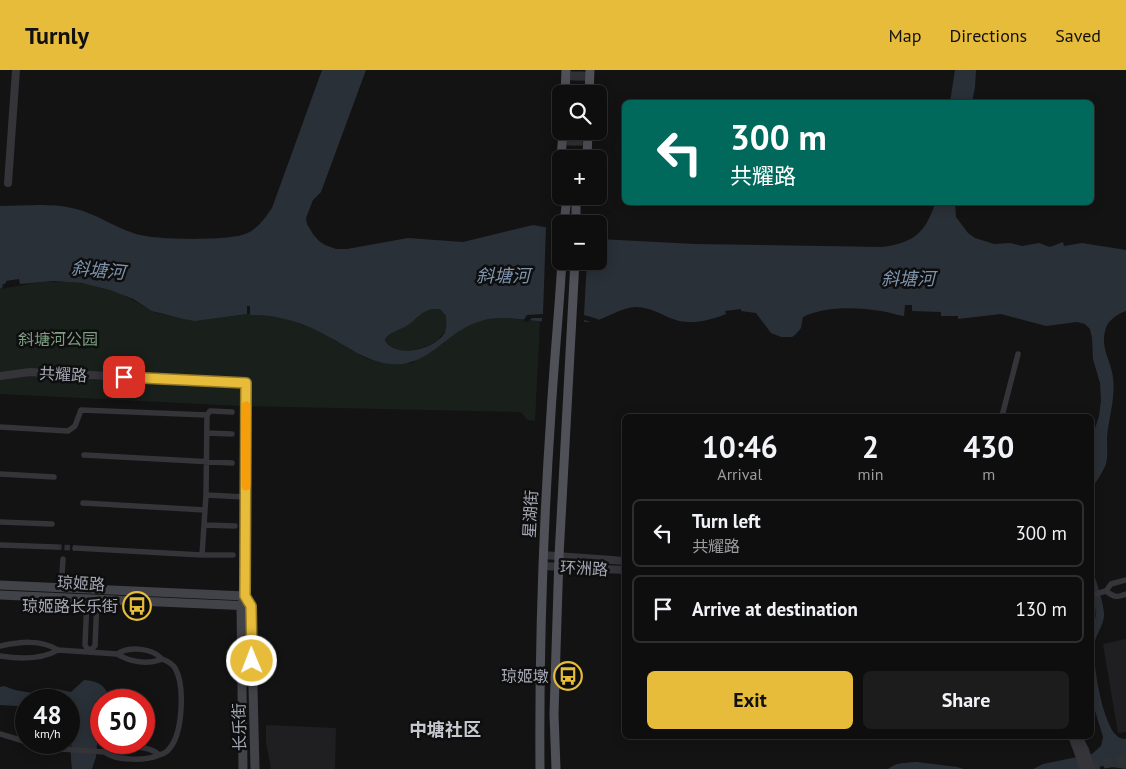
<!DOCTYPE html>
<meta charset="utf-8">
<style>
body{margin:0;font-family:"PT Sans","Noto Sans SC",sans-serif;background:#1c1c1d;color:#f1f3f6;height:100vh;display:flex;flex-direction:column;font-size:19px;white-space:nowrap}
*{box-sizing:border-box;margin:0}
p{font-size:16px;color:#9b9c9e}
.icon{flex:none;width:28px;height:28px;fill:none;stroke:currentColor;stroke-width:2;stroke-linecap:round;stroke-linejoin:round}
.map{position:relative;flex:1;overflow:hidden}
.side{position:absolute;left:622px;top:344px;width:472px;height:325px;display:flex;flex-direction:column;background:#0e0e0f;border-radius:8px;box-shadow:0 2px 12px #0003,0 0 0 1px #2e2e2f}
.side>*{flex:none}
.top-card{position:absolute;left:622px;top:30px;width:472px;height:105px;border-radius:8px;box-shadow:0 2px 12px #0003,0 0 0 1px #2e2e2f;background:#00695c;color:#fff;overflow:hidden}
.controls{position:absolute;left:552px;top:15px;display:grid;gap:10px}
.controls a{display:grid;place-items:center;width:55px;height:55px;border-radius:8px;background:#0e0e0f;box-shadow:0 2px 12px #0003,0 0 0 1px #2e2e2f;font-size:25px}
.speed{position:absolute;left:15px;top:619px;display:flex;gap:10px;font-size:25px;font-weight:700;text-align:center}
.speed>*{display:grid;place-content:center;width:65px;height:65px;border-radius:50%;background:#0e0e0f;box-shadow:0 2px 12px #0003,0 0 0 1px #2e2e2f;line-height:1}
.speed small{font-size:12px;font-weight:400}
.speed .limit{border:8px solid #d22;background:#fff;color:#111}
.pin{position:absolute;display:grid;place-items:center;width:42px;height:42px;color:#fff;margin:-21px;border-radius:10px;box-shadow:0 2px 8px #0006}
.me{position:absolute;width:55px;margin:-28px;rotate:359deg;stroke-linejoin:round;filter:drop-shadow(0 0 4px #0008)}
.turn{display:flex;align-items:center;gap:18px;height:105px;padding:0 25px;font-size:22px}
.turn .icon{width:65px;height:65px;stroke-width:2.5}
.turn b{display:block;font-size:35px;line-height:42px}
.eta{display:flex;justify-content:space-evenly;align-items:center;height:85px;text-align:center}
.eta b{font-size:30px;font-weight:600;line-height:35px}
.action{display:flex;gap:10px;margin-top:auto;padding:10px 25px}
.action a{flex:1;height:58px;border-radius:8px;background:#e6bc3a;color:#111;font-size:20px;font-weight:600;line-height:58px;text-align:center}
.action a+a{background:#1c1c1d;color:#f1f3f6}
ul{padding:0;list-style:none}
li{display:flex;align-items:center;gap:15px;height:68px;margin:0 10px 8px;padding:0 15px;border:2px solid #2e2e2f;border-radius:8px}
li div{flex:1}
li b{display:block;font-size:19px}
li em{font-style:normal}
header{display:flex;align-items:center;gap:30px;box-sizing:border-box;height:70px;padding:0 25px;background:#e6bc3a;color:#111}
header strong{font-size:24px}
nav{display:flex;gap:28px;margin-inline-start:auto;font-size:18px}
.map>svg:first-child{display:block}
.built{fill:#1f1f21}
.green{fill:#191f1b}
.water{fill:#2a3037;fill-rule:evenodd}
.pier{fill:#131314}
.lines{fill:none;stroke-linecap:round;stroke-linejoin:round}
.minor-tunnel{stroke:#303134;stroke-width:5.5;stroke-dasharray:5.5 3;stroke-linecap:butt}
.primary-tunnel{stroke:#303134;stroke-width:9;stroke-dasharray:9 4.5;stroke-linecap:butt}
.minor{stroke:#343439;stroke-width:5.5}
.tertiary{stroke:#343439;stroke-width:8}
.secondary{stroke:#424349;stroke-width:9}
.primary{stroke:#505158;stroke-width:9}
.tertiary-bridge{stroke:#343439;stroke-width:8}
.route-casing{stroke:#967a26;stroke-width:12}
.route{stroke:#e6bc3a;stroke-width:9}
.slow{stroke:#f59e0b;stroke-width:9}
.labels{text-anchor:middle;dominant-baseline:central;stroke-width:5;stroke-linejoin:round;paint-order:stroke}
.park-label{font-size:16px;fill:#7d9e82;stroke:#0e0e0f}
.street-label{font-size:16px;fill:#a5a8b4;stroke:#0e0e0f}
.poi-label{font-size:16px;fill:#a5a8b4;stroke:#0e0e0f;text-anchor:end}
.water-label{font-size:18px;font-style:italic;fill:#7e93ad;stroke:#0e0e0f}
.neighbourhood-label{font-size:18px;font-weight:bold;fill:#c6c8d0;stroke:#0e0e0f}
</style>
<header>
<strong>Turnly</strong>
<nav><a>Map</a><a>Directions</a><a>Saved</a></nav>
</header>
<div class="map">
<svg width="1126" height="699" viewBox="0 0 1126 699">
<rect width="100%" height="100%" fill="#131314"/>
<path class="built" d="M 1126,569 L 1126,662 L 1118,663 L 1103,574 Z
M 266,655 L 336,658 L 335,699 L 271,699 L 266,673 Z"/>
<path class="green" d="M 42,212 L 71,212 L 93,215 L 119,223 L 157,243 L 183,249 L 200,250 L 247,244 L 284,248 L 317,260 L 367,289 L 390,294 L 413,293 L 435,272 C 420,280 397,288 386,271 C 387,261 400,261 408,255 C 420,247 422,237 440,239 L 446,246 L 446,260 L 437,271 L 441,275 C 448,269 455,263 463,258 C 486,242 515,250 540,251 L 535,351 L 527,350 L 521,342 L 240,336 L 0,324 L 0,219 Z"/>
<path class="water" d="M 322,0 L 366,0 L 321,122 L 313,130 L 306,148 L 307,154 L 313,164 L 319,171 L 325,175 L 336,179 L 347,179 L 408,168 L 463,172 L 533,155 L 561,160 L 561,191 L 599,191 L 599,169 L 695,174 L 882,177 C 913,173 926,163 935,133 L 955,133 L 956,147 L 968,163 L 975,168 L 994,174 L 1010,173 L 1022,176 L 1039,173 L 1050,177 L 1063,172 L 1064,176 L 1082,173 L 1126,180 L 1126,241 C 1117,244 1107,251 1105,261 C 1101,277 1109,288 1112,302 C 1117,324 1109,345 1107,367 C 1107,375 1108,385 1106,394 C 1103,402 1097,410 1093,417 L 1093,365 L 1099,346 L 1101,330 L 1100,313 L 1093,289 L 1092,268 L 1090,259 L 1085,254 L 1077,252 L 1046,256 L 1001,244 L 958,249 L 958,246 L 941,246 L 941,242 L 912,241 L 912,235 L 905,235 L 904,246 C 896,245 889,242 881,241 C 858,237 824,236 803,247 L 801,258 L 796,264 L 792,267 L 781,267 L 771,263 L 756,243 L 741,241 L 741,239 L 725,241 L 726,244 C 708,251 688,256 670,248 C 659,243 650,238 637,237 C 620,237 607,249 590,252 C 572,251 555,252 537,251 C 518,250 499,245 481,251 C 447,260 429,298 391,294 C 367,292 350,278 329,267 C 305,253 279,245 250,245 L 250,236 L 247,236 L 247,244 L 195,251 L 183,249 L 152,241 L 133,229 L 110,220 L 82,213 L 54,211 L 20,214 L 19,209 L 6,211 L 6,213 L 2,215 L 3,217 L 0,219 L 0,136 C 24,136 49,133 72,138 C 96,143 113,157 136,164 C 154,170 227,171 245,164 C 258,159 265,148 272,138 ZM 432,239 L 440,239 L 446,246 C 446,251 447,257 445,262 C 437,279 395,290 385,270 C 389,261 400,261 408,255 C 417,249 420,242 432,239 Z
M 955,0 L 976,0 L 975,17 L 972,32 L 950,32 Z
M 1093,502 C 1097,513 1103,531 1104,543 C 1105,555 1095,564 1094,576 C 1093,595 1102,651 1116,665 C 1119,668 1122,669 1126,669 L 1126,699 L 1104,696 L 1088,699 L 1033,699 L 1043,694 L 1092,684 L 1101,676 L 1103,667 L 1093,634 L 1092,557 C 1099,545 1094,536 1093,524 C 1092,517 1093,509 1093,502 Z
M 84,610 C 98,611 106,615 110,630 L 101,630 L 101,646 L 97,655 L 98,664 L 96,687 L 92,699 L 72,699 C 71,690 70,682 72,673 C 76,662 84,660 76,646 L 69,644 L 69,630 L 26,630 L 26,640 L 17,636 L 0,635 L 0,617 L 4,616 L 15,620 L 32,623 L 57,619 L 71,622 Z
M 917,692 L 957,697 L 964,699 L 888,699 C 896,692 907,693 917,692 Z"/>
<path class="pier" d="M 546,157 L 561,158 L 561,191 L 587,191 L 584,245 L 598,249 L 595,253 L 584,250 L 584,254 L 542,253 L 542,248 L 532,248 L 528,252 L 523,251 L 527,245 L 543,244 Z"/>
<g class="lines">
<path class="minor-tunnel" d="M 56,477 L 75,478"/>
<path class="primary-tunnel" d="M 574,24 L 575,0
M 581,24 L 582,0
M 570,89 L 572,61
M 577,89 L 579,61
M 1077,699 L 1126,690"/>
<path class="minor" d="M 207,345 L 210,341 L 212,341 L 232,342
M 1002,346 L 1018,284
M 0,357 L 68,361 L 75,356 L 81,340 L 207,345 L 206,425 L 246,427
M 207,363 L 232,364
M 84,385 L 232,393
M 0,404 L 54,407
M 83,433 L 205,440
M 0,452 L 52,454
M 204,455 L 235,456
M 0,475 L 56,477
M 75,478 L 202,485 L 206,425
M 202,485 L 233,485
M 61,518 L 63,489
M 1106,521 C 1114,527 1117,528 1126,524
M 1092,525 L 1106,521 L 1111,514 L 1126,510
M 87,529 L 85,575 L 89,581 L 95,576 L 97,529
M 0,576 C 19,572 41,569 58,580 L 117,584 C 130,592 148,595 162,589 C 152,578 130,576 117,584
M 0,586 C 19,589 41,590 58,580
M 0,664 L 47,678 L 105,682
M 159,685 C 146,691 116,691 105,682 C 116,674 150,675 159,685 C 163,684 167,682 169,679 C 183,664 185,615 175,598 C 172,593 167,591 162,589"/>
<path class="tertiary" d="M 8,113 L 16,0
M 0,306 L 30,302 L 247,313 L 245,526
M 543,485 L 625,491
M 543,496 L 625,500
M 1072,666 L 1078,682
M 1078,666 L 1085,680"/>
<path class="secondary" d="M 0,515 L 245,526
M 0,525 L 251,536
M 243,531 L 241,536 L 243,699
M 249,533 L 251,536 L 255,699"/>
<path class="primary" d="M 565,24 L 566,0
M 589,24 L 590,0
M 561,89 L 563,61
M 587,89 L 588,61
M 564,154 L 566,136 L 565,126
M 576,154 L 576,136 L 579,126
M 540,699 C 539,580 543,461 551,343 C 554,292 559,242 562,191
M 556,699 L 554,644 L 559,486 L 575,191"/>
<path class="tertiary-bridge" d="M 1085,680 L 1091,699
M 1078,682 L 1084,699"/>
</g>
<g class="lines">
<defs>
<path id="route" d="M 124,307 L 246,313 L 245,526 L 251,536 L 252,591"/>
</defs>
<use href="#route" class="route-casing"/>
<use href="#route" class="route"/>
<path class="slow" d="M 246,416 L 246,336"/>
</g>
<defs>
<symbol id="bus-ring" viewBox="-11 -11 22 22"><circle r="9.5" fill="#0e0e0f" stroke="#e6bc3a" stroke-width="1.5"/><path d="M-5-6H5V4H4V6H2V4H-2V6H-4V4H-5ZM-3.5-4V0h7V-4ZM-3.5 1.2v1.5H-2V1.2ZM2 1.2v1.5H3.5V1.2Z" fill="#e6bc3a"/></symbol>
</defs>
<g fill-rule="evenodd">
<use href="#bus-ring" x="121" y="520" width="32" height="32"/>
<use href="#bus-ring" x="552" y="590" width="32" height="32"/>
</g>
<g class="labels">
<g class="park-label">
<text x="58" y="269">斜塘河公园</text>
</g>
<g class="street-label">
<text transform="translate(63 304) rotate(3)">共耀路</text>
<text transform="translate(530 444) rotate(-87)">星湖街</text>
<text transform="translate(584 498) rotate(3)">环洲路</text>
<text transform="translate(81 513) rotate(3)">琼姬路</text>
<text transform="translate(239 657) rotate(-91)">长乐街</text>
</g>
<g class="poi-label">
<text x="118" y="536">琼姬路长乐街</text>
<text x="549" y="606">琼姬墩</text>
</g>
<g class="water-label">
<text transform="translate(98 200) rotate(5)">斜塘河</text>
<text x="503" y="205">斜塘河</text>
<text x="908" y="208">斜塘河</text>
</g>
<g class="neighbourhood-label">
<text x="445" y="659">中塘社区</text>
</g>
</g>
</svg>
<div class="controls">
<a><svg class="icon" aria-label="search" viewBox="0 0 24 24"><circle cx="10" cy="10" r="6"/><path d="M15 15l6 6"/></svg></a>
<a>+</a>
<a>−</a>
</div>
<div class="speed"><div>48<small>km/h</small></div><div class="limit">50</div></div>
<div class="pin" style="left:124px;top:307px;background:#d93025"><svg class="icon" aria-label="arrive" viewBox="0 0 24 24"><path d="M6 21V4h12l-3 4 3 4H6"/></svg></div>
<svg class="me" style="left:252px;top:591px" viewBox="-20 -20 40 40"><circle r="17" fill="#e6bc3a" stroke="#fff" stroke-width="3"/><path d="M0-11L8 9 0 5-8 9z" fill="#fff"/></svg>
<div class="top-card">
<div class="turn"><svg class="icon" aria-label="left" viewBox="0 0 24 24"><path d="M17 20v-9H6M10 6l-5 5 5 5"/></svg><div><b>300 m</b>共耀路</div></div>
</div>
<section class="side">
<div class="eta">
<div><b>10:46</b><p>Arrival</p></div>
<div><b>2</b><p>min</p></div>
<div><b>430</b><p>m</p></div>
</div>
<ul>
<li><svg class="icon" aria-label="left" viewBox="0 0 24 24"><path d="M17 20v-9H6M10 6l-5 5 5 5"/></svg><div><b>Turn left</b><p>共耀路</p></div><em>300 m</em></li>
<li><svg class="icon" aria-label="arrive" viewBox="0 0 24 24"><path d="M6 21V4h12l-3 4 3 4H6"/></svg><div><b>Arrive at destination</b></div><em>130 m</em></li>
</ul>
<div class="action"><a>Exit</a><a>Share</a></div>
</section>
</div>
